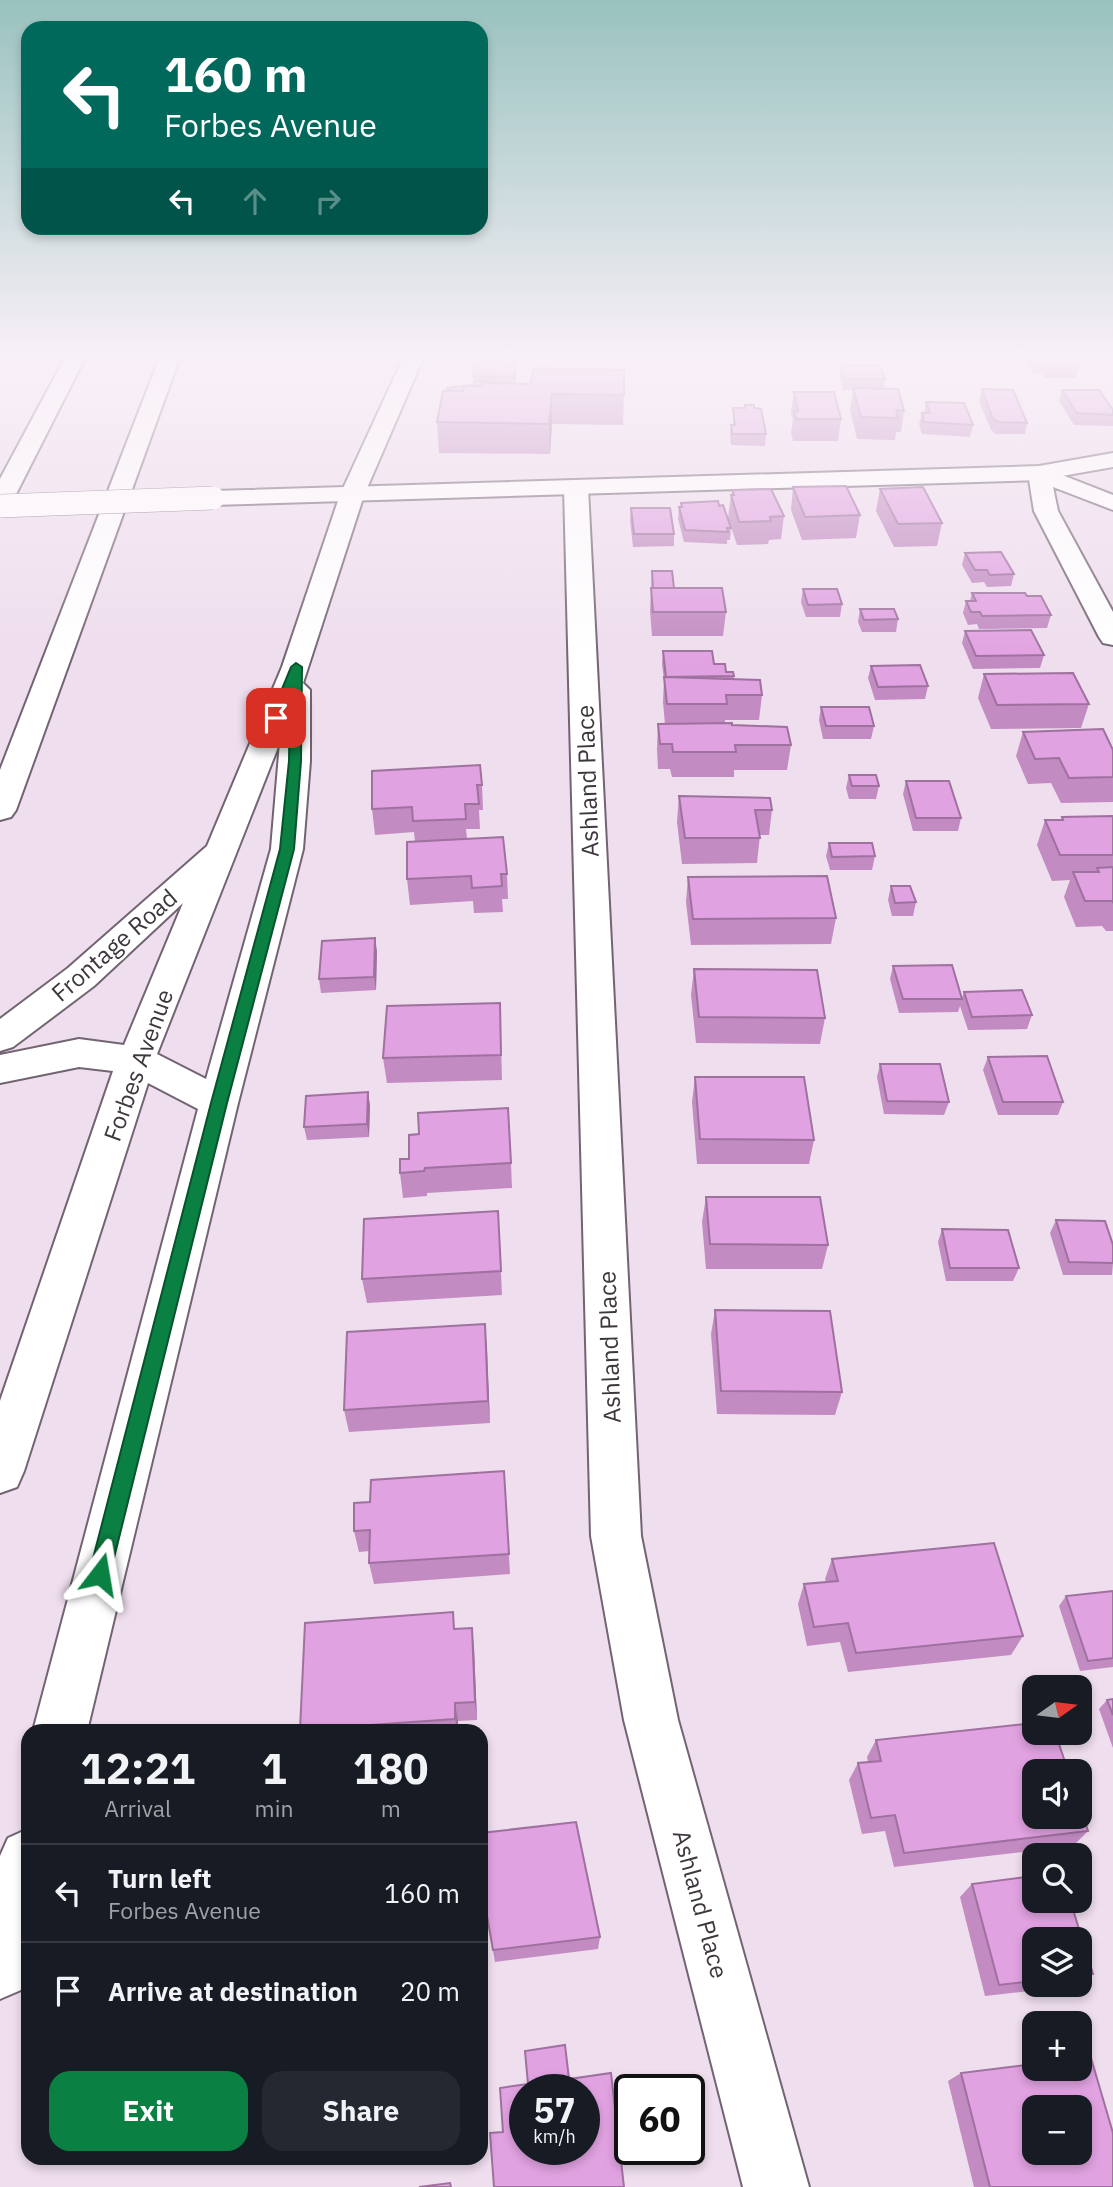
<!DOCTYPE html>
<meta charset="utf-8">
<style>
body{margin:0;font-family:"IBM Plex Sans",sans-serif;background:#242831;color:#f1f3f6;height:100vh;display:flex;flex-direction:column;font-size:26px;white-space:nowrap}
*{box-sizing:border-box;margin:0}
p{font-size:23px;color:#9ea1a6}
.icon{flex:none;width:38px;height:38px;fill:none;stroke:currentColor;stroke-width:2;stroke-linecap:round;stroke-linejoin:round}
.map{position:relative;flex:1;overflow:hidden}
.panel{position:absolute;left:21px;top:1724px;width:467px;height:441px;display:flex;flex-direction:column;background:#171b24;border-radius:21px;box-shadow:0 4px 10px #0003}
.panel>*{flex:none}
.banner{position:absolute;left:21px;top:21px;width:467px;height:214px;border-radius:21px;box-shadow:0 4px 10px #0003;background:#00695c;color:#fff;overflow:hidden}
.needle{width:46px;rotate:76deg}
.tools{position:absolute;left:1022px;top:1675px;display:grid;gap:14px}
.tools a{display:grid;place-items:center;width:70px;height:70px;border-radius:14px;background:#171b24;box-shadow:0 4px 10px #0003;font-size:35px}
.speed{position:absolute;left:509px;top:2074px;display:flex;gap:14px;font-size:35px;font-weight:700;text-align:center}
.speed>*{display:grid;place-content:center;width:91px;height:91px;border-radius:50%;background:#171b24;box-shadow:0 4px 10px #0003;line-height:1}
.speed small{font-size:18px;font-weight:400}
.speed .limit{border:4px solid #111;border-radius:10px;background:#fff;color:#111}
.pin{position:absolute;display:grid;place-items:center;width:60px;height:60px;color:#fff;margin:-30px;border-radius:14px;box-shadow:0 4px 10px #0006}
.me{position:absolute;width:77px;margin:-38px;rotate:14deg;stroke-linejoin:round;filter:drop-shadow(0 0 5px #0008)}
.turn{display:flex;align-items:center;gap:24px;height:147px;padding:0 28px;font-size:32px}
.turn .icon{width:91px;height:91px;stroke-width:2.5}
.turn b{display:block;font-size:49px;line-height:60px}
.lanes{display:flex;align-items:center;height:66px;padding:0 28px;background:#0003;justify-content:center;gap:35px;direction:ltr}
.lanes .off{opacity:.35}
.eta{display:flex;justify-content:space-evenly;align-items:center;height:119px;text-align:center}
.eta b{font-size:42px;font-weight:700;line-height:49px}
.cta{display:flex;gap:14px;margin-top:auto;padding:14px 28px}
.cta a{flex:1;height:80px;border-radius:21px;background:#0b8043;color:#fff;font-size:28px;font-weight:700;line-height:80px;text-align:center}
.cta a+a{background:#242831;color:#f1f3f6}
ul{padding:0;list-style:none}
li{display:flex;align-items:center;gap:21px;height:98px;padding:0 28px;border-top:2px solid #363941}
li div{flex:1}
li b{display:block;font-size:26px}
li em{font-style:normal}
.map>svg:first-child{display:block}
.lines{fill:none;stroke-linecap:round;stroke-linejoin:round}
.street-casing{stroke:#726472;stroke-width:4}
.secondary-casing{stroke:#726472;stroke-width:4}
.primary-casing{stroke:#726472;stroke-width:4}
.highway-casing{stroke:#726472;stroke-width:4}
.street{fill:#fff;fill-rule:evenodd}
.secondary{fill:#fff;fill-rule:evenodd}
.primary{fill:#fff;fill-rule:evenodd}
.highway{fill:#fff;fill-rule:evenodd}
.secondary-bridge-casing{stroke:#726472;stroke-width:24;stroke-linecap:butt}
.secondary-bridge{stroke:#fff;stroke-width:23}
.wall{fill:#c28bc2}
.shaded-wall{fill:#9e719e}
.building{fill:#e1a2e1;stroke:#9e719e;stroke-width:2;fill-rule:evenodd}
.route{fill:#0b8043;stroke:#07532c;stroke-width:2}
.labels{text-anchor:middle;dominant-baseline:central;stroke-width:5;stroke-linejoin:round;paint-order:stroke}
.street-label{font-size:24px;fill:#3e373e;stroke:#fff}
</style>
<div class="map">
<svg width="1113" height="2187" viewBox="0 0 1113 2187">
<rect width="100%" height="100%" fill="#efdeee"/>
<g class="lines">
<defs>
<path id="street" d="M 1039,466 L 1113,495 L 1113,510 L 1053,487 L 1058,511 L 1113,612 L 1113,645 L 1103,643 L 1099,637 L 1034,511 L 1028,473 L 1031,468 Z
M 576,481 L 584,483 L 588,488 L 641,1536 L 678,1720 L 809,2187 L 743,2187 L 624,1720 L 591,1536 L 564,488 L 568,483 Z"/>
<path id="secondary" d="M 1113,453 L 1113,467 L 1039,480 L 213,505 L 205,503 L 201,498 L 205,493 L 213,491 L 1039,466 Z"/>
<path id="primary" d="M 405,354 L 425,354 L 364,495 L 303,683 L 310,690 L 310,761 L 303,849 L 238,1103 L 87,1731 L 33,1731 L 198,1109 L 148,1083 L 24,1471 L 17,1487 L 0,1493 L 0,1401 L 113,1071 L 79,1067 L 0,1083 L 0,1055 L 79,1039 L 124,1045 L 183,903 L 94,986 L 13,1047 L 0,1051 L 0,1019 L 68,968 L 207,846 L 282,667 L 340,495 ZM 280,742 L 271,849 L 206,1079 L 157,1054 Z
M 28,1829 L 28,1974 L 21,1990 L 0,1999 L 0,1856 L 8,1838 Z"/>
<path id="highway" d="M 67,354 L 87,354 L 12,502 L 8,507 L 0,509 L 0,479 Z
M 161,354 L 181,354 L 16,810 L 11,817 L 0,820 L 0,770 Z"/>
</defs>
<use href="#street" class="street-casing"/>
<use href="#secondary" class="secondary-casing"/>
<use href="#primary" class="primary-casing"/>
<use href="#highway" class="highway-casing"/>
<use href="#street" class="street"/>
<use href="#secondary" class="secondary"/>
<use href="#primary" class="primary"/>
<use href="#highway" class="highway"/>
<defs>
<path id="secondary-bridge" d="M 0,506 L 213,498"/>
</defs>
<use href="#secondary-bridge" class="secondary-bridge-casing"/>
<use href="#secondary-bridge" class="secondary-bridge"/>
</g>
<path class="wall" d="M 476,354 L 526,354 L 524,363 L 516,363 L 514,384 L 624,395 L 623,425 L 552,424 L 550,454 L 439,453 L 437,422 L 446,391 L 446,388 L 474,385 L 473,376 L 476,364 Z
M 629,354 L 655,354 L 655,357 L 629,356 Z
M 1022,354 L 1107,354 L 1106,360 L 1084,360 L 1081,357 L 1076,378 L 1044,378 L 1042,373 L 1033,373 Z
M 841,365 L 885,379 L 884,389 L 904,411 L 901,432 L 896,432 L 895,440 L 857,439 L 850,410 L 853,390 L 843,390 L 839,375 Z
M 982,389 L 1027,423 L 1025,434 L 996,434 L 991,430 L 979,401 Z
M 1062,390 L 1113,410 L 1113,426 L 1074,425 L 1059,401 Z
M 794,392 L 841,419 L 838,441 L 793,441 L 791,432 L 793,420 L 791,413 Z
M 926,402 L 973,425 L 970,437 L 922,434 L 919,424 L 922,413 L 924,413 Z
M 745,405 L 754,408 L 766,434 L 765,446 L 731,445 L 730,437 L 731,425 L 733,425 L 733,408 L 744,408 Z
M 793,487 L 860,515 L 856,538 L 802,540 L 791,510 Z
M 880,489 L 942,523 L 937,546 L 894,547 L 876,511 Z
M 732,490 L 784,516 L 781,539 L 769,540 L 768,544 L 737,545 L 728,518 L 731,495 L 732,495 Z
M 681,503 L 719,506 L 731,528 L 730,540 L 727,540 L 727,544 L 684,542 L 678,519 L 679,507 L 681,507 Z
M 631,508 L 674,534 L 674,546 L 633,547 L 630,520 Z
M 965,553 L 1014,574 L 1011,586 L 987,587 L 984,582 L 972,583 L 962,565 Z
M 652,571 L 674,588 L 726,612 L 723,636 L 652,636 L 650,611 Z
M 803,589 L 842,604 L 840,617 L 806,617 L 801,602 Z
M 972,593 L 1027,596 L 1051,615 L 1047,628 L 979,629 L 977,624 L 968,625 L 963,613 L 966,601 L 970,601 Z
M 860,609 L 898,619 L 896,632 L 862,632 L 858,622 Z
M 965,631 L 1044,655 L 1040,668 L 973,669 L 962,643 Z
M 663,651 L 714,664 L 734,676 L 734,679 L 762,695 L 759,720 L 725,720 L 725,723 L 791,745 L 787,770 L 734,770 L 734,777 L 672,777 L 670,769 L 658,769 L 657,749 L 658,724 L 665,724 L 663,702 L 664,680 L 662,664 Z
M 871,666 L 928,686 L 925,699 L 875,700 L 868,678 Z
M 984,674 L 1089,704 L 1081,728 L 991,729 L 978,698 Z
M 821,707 L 874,726 L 871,739 L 823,739 L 819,720 Z
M 1023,732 L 1113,750 L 1113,802 L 1061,803 L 1051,783 L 1028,784 L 1016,756 Z
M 372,771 L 482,785 L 483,810 L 479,810 L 480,829 L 466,829 L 467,839 L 507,874 L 508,899 L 502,899 L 503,912 L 474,913 L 473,901 L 410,905 L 407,879 L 415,842 L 414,832 L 375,835 L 372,809 Z
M 849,775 L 879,786 L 876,799 L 849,799 L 846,788 Z
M 906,781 L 961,818 L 958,831 L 913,831 L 903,794 Z
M 679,796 L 772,810 L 769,835 L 760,835 L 757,863 L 682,864 L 677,822 Z
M 1113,816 L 1113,931 L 1106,931 L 1102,926 L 1076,927 L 1064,897 L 1070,880 L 1052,881 L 1037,845 L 1045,820 L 1061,820 L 1062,817 Z
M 829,843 L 875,856 L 872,870 L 830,870 L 826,856 Z
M 688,877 L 836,918 L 831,944 L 691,945 L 686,902 Z
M 891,886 L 916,902 L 913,916 L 892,916 L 888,900 Z
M 377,951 L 376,990 L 321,993 L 319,979 Z
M 893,966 L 962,998 L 964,992 L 1032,1015 L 1027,1029 L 968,1030 L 960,1006 L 958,1012 L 899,1013 L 890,979 Z
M 694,969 L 825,1018 L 820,1044 L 696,1043 L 691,995 Z
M 500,1003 L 502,1080 L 387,1083 L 383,1058 Z
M 988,1057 L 1063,1102 L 1058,1115 L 998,1115 L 983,1070 Z
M 880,1064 L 949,1102 L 944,1115 L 884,1114 L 877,1077 Z
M 695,1077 L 814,1140 L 809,1164 L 697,1164 L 692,1102 Z
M 370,1105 L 369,1137 L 307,1140 L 304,1127 Z
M 400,1159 L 511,1163 L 512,1188 L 427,1193 L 427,1196 L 403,1198 L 400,1173 Z
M 706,1197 L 828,1245 L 822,1269 L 706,1269 L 702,1222 Z
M 498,1211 L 502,1295 L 367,1303 L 362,1279 Z
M 1056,1220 L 1113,1263 L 1112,1275 L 1063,1275 L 1050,1233 Z
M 942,1229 L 1019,1268 L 1013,1281 L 946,1281 L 938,1242 Z
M 715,1310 L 842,1392 L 835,1415 L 717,1414 L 711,1334 Z
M 485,1324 L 490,1423 L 349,1432 L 344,1410 Z
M 504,1471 L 510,1574 L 374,1584 L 369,1563 L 370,1551 L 359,1552 L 354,1531 L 370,1502 Z
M 832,1559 L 1023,1636 L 1011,1655 L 848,1672 L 840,1642 L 807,1646 L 798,1604 L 804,1584 L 826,1582 L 825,1579 Z
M 1113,1591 L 1113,1667 L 1080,1671 L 1059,1606 L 1066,1596 Z
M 305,1623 L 455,1629 L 472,1628 L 474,1648 L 477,1720 L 458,1721 L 458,1731 L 300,1731 Z
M 1113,1699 L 1113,1748 L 1099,1709 L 1107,1700 Z
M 876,1740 L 1088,1831 L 1073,1846 L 894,1867 L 885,1831 L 862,1834 L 849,1780 L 858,1763 L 868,1762 L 867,1757 Z
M 1034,1876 L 1034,1900 L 1070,1900 L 1093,1974 L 1080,1983 L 1080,1939 L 1034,1939 L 1034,1984 L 1078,1984 L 1076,1986 L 985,1996 L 960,1897 L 972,1884 Z
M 481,1882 L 600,1937 L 598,1949 L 495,1962 Z
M 961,2073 L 1113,2187 L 974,2187 L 948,2081 Z"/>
<path class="shaded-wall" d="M 516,365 L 516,376 L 514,388 L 513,377 Z
M 552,394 L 552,424 L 550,454 L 549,424 Z
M 375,938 L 377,951 L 376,990 L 374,977 Z
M 368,1092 L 370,1105 L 369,1137 L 367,1124 Z
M 485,1324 L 487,1347 L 490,1423 L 488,1401 Z
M 472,1628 L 474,1648 L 477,1720 L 475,1702 Z
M 455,1703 L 458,1721 L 458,1731 L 455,1719 Z"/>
<path class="building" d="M 1048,354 L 1080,354 L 1082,357 L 1050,357 Z
M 475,364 L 516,365 L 513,377 L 473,376 Z
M 841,365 L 880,365 L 885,379 L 845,379 Z
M 533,368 L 624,370 L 624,395 L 552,394 L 549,424 L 437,422 L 443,391 L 463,391 L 464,386 L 481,386 L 482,383 L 531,384 Z
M 474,381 L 500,382 L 500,384 L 482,383 L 481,386 L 465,386 L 474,385 Z
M 464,386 L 463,391 L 454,391 L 446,388 Z
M 853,388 L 898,389 L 904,411 L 896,410 L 898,418 L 861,417 Z
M 982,389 L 1013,390 L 1027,423 L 999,422 L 993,419 Z
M 1062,390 L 1099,390 L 1113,410 L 1113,415 L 1077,413 Z
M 794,392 L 834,392 L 841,419 L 796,419 L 794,411 L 798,411 Z
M 926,402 L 964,403 L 973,425 L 924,422 L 922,413 L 930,413 Z
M 745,405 L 754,405 L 754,408 L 761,409 L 766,434 L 732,434 L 731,425 L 735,425 L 733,408 L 745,408 Z
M 846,486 L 860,515 L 805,517 L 793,487 Z
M 923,487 L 942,523 L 898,524 L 880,489 Z
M 771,489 L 784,516 L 770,517 L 771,521 L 739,522 L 731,495 L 734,495 L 732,490 Z
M 718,501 L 719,506 L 723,505 L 731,528 L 727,528 L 728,532 L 685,530 L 679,507 L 682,507 L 681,503 Z
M 631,508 L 670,508 L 674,534 L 634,534 Z
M 1001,552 L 1014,574 L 990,575 L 987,570 L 975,570 L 965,553 Z
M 652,571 L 672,571 L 674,588 L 653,588 Z
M 651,588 L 722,588 L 726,612 L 653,612 Z
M 803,589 L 837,589 L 842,604 L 808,605 Z
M 972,593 L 1025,593 L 1027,596 L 1041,596 L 1051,615 L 982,616 L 980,612 L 971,612 L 966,601 L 976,601 Z
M 860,609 L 894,609 L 898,619 L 864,620 Z
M 1031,630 L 1044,655 L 976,656 L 965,631 Z
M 663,651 L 712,651 L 714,664 L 725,664 L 726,672 L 733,672 L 734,676 L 666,677 Z
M 920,665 L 928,686 L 878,687 L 871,666 Z
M 1073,673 L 1089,704 L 997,705 L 984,674 Z
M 664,677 L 760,680 L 762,695 L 726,695 L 727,704 L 667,704 Z
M 821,707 L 869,707 L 874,726 L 826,726 Z
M 732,723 L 732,725 L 787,727 L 791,745 L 735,745 L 736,752 L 673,752 L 672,744 L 660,744 L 658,724 Z
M 1103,729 L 1113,750 L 1113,777 L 1069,778 L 1059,758 L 1035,759 L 1023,732 Z
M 480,765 L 482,785 L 477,785 L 479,804 L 465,804 L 466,819 L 413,821 L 412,807 L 372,809 L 372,771 Z
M 849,775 L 876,775 L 879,786 L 852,786 Z
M 906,781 L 949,781 L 961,818 L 916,818 Z
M 679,796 L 770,798 L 772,810 L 755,810 L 760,838 L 685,838 Z
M 1113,816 L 1113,855 L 1060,855 L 1045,820 L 1063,820 L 1062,817 Z
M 503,837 L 507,874 L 501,874 L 502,886 L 472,888 L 471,876 L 407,879 L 407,842 Z
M 829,843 L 872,843 L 875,856 L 832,857 Z
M 1113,867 L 1113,903 L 1112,901 L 1085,901 L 1073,872 L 1099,872 L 1097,868 Z
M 827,876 L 836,918 L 693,919 L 688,877 Z
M 891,886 L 910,886 L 916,902 L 895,903 Z
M 375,938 L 374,977 L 319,979 L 322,941 Z
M 952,965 L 962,999 L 903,999 L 893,966 Z
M 694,969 L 817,970 L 825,1018 L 699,1017 Z
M 1022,990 L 1032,1015 L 972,1017 L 964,992 Z
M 500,1003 L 501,1055 L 383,1058 L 387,1006 Z
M 1047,1056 L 1063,1102 L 1003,1102 L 988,1057 Z
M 880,1064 L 940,1064 L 949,1102 L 887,1101 Z
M 695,1077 L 804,1077 L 814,1140 L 700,1139 Z
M 368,1092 L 367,1124 L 304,1127 L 306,1096 Z
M 508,1108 L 511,1163 L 425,1168 L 424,1171 L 400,1173 L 400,1159 L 409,1159 L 409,1135 L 419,1134 L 418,1113 Z
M 706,1197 L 820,1197 L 828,1245 L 710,1244 Z
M 498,1211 L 501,1271 L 362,1279 L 364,1219 Z
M 1056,1220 L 1105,1221 L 1113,1245 L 1113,1263 L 1069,1262 Z
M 942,1229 L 1008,1230 L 1019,1268 L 950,1268 Z
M 715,1310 L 830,1311 L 842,1392 L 721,1391 Z
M 485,1324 L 488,1401 L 344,1410 L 347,1332 Z
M 504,1471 L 509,1554 L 369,1563 L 370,1530 L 354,1531 L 354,1503 L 370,1502 L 371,1480 Z
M 994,1543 L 1023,1636 L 856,1653 L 848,1623 L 814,1627 L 804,1584 L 838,1581 L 832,1559 Z
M 1113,1591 L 1113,1658 L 1088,1661 L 1066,1596 Z
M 453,1612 L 454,1629 L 472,1628 L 475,1702 L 455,1703 L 455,1719 L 300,1730 L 305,1623 Z
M 1113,1699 L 1113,1715 L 1107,1700 Z
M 1034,1723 L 1034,1732 L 1055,1732 L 1068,1771 L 1034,1771 L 1034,1816 L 1080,1816 L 1080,1805 L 1088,1831 L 904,1853 L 895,1815 L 871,1818 L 858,1763 L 881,1761 L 876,1740 Z
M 576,1822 L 600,1937 L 493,1950 L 481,1882 L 481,1833 Z
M 1034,1876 L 1034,1900 L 1070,1900 L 1093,1974 L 1080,1976 L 1080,1939 L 1034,1939 L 1034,1981 L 999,1985 L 972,1884 Z
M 565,2045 L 569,2079 L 611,2073 L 624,2187 L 494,2187 L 490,2133 L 503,2132 L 500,2088 L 528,2084 L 525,2051 ZM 525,2090 L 584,2090 L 584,2149 L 525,2149 Z
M 1091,2058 L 1113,2133 L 1113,2187 L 990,2187 L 961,2073 L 1034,2064 L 1034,2068 L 1080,2068 L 1080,2059 ZM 1034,2107 L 1080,2107 L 1080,2152 L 1034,2152 Z
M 450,2183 L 451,2187 L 419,2187 Z"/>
<linearGradient id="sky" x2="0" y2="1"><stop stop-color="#99c2bf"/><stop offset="0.54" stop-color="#f8f0f7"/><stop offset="1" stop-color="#f8f0f7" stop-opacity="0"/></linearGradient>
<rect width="1113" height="660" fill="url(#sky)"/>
<path class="route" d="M 296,663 L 302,667 L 301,761 L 294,849 L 227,1103 L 110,1574 L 107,1581 L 100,1584 L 92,1581 L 89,1574 L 211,1103 L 280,849 L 289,761 L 290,697 L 280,721 L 270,718 L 291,667 Z"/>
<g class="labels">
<g class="street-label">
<text transform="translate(587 781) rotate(-92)">Ashland Place</text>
<text transform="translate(114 945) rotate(-41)">Frontage Road</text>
<text transform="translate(138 1065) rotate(-70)">Forbes Avenue</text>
<text transform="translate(609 1347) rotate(-92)">Ashland Place</text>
<text transform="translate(701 1904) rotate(75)">Ashland Place</text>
</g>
</g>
</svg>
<div class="tools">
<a><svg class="needle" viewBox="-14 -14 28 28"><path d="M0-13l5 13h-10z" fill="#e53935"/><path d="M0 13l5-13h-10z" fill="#9ea1a6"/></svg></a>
<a><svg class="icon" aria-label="sound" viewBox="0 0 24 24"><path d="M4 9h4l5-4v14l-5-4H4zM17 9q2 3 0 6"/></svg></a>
<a><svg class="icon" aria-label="search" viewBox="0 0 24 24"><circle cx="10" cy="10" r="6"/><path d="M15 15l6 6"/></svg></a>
<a><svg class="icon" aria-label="layers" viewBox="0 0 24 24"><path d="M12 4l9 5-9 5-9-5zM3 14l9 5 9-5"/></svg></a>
<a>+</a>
<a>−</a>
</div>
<div class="speed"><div>57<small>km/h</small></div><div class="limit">60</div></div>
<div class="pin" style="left:276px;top:718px;background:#d93025"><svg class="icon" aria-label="arrive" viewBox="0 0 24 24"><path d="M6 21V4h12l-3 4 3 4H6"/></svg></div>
<svg class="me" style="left:100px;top:1574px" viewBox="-20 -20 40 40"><path d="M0-17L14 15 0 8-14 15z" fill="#0b8043" stroke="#fff" stroke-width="4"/></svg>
<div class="banner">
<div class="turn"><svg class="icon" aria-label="left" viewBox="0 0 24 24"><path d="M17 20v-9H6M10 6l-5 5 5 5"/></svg><div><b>160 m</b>Forbes Avenue</div></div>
<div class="lanes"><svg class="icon" aria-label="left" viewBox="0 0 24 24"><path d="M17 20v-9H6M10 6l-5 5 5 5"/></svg><svg class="icon off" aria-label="ahead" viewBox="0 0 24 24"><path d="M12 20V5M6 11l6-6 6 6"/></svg><svg class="icon off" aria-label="right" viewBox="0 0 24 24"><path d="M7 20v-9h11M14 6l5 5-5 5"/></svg></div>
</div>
<section class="panel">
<div class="eta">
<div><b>12:21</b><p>Arrival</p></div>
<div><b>1</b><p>min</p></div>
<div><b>180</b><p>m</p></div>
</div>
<ul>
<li><svg class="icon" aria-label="left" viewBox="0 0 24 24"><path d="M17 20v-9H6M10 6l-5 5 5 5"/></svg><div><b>Turn left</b><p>Forbes Avenue</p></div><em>160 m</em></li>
<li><svg class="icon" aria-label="arrive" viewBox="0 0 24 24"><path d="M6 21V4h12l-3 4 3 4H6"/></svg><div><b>Arrive at destination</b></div><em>20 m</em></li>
</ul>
<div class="cta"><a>Exit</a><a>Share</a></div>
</section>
</div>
